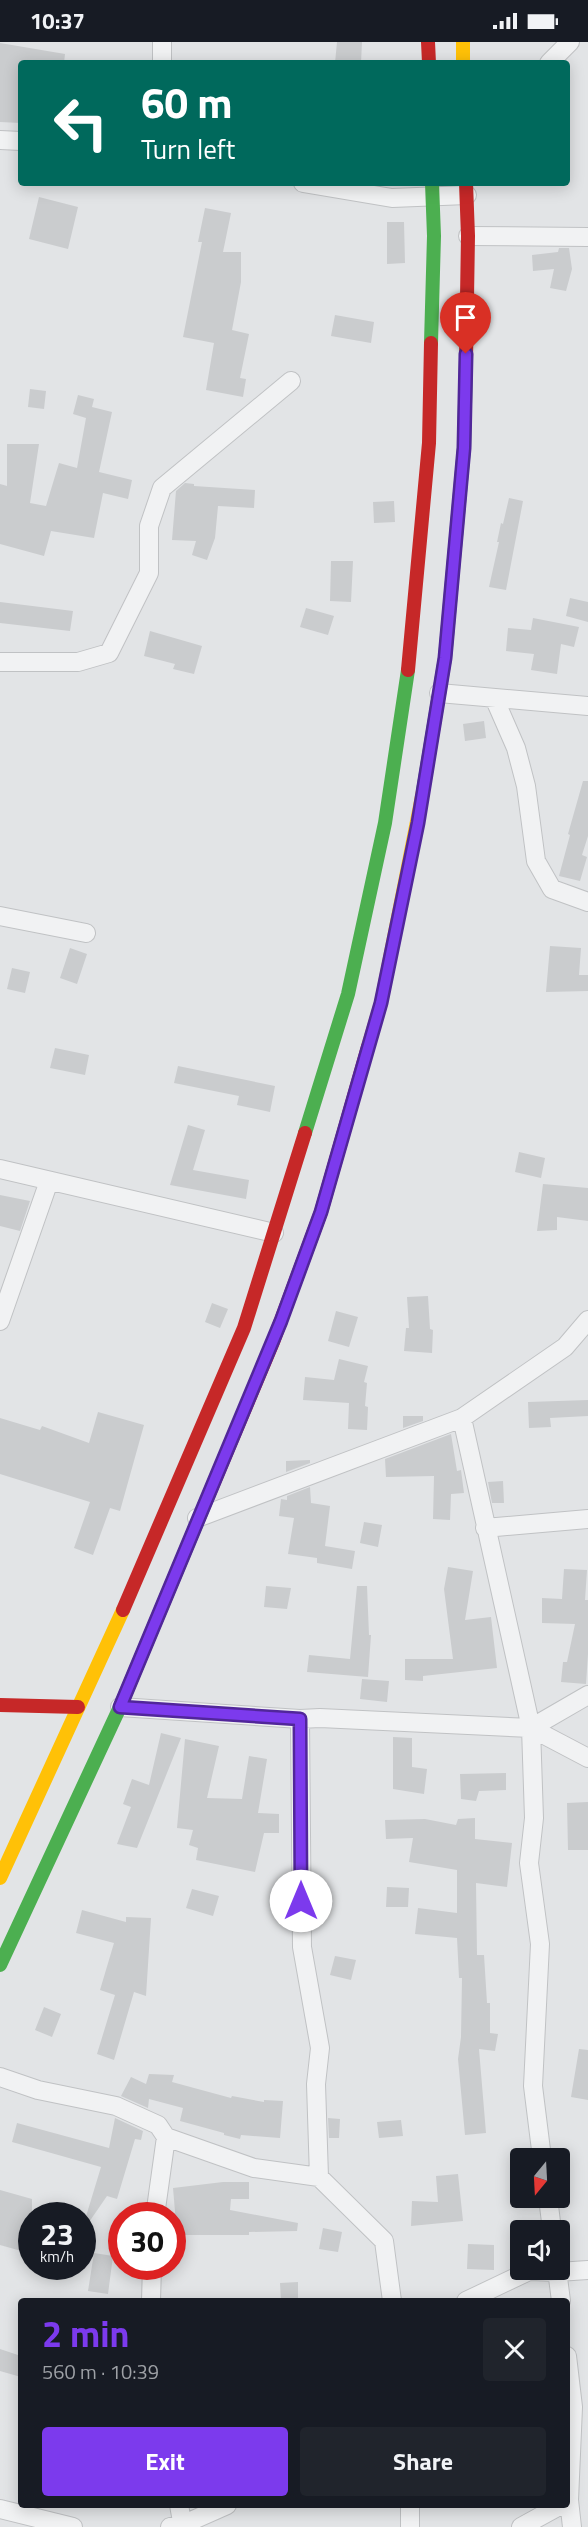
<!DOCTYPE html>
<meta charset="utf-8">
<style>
body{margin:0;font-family:"Titillium Web",sans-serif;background:#20242c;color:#f1f3f6;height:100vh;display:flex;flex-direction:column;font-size:22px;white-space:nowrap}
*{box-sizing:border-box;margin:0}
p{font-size:20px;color:#9ea1a6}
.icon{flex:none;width:33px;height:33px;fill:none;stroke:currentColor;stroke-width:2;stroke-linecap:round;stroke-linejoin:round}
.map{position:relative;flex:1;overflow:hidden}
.details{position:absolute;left:18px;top:2256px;width:552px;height:210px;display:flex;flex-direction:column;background:#171b24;border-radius:6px;box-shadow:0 3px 15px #0003}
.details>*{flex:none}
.hud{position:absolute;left:18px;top:18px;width:552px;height:126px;border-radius:6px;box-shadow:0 3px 15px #0003;background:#00695c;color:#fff;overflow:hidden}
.needle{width:39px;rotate:198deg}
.buttons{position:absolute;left:510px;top:2106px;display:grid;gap:12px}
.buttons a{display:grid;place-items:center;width:60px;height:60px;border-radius:6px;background:#171b24;box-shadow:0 3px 15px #0003;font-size:30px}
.speed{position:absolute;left:18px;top:2160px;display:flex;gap:12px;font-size:30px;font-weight:700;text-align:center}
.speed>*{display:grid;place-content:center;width:78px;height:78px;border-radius:50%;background:#171b24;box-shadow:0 3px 15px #0003;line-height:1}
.speed small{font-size:15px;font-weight:400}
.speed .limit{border:9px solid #d22;background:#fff;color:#111}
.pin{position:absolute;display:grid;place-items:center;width:51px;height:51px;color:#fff;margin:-62px -26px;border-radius:50% 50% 50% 0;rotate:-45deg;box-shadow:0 0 6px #0007}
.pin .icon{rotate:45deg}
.me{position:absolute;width:66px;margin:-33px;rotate:0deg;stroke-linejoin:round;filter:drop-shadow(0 0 4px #0008)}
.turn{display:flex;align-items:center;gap:21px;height:126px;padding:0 24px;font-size:27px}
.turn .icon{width:78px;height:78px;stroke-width:2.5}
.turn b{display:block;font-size:42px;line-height:51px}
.round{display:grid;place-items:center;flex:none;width:63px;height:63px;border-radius:6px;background:#20242c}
.head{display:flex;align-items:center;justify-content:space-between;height:102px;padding:0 24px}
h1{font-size:36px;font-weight:700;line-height:45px;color:#7c3aed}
.cta{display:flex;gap:12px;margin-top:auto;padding:12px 24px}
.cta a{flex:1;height:69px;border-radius:6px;background:#7c3aed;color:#fff;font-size:24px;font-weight:700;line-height:69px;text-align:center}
.cta a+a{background:#20242c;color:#f1f3f6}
.status{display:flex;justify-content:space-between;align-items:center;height:42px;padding:0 30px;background:#171b24;direction:ltr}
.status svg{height:16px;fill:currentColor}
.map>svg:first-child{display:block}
.building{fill:#caccce}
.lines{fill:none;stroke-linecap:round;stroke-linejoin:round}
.street-casing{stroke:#c0c2c4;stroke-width:20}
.street{stroke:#f1f2f3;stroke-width:18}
.fast{stroke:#4caf50;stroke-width:14}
.slow{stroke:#ffc107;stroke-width:14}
.jam{stroke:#c62828;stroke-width:14}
.route-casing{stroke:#51269a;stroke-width:15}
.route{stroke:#7c3aed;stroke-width:10}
</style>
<div class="status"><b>10:37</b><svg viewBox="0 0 49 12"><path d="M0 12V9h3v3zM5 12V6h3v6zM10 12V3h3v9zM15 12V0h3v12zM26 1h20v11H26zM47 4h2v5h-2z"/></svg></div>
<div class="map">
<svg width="588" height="2485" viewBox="0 0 588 2485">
<rect width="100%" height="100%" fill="#e2e4e6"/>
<path class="building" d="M 337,0 L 362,0 L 361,21 L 335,21 Z
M 0,1 L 65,12 L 64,21 L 21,21 L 21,81 L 0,80 Z
M 39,155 L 78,165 L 68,207 L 29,197 Z
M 205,166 L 231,171 L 223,210 L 241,210 L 241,240 L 232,288 L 249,292 L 240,336 L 246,337 L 243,355 L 206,348 L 214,301 L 183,295 L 202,200 L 198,200 Z
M 387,180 L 404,180 L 405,221 L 387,222 Z
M 559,206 L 569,206 L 572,227 L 566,249 L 550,246 L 554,227 L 533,229 L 532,213 L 558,210 Z
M 335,273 L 374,280 L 371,301 L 331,294 Z
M 30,347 L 46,349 L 44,367 L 28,365 Z
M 78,353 L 94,357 L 92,365 L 112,370 L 99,430 L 132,438 L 128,457 L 103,451 L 94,496 L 51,489 L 44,514 L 0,502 L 0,442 L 7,444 L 7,402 L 39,402 L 30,461 L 46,464 L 59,421 L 77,426 L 86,376 L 73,372 Z
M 185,441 L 194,442 L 194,444 L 255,448 L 254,466 L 218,464 L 215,496 L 207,518 L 192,513 L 196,499 L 172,498 L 176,449 Z
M 509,456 L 523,459 L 506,548 L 489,545 L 499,500 L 497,500 L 501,481 L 503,482 Z
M 394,459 L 395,480 L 374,481 L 373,460 Z
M 331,519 L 353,519 L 351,560 L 330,559 Z
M 570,556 L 588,560 L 588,580 L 566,574 Z
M 0,560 L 73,569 L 70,589 L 0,581 Z
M 306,566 L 334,574 L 328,593 L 300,585 Z
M 533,576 L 579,585 L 574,605 L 561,602 L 557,632 L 531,628 L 534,612 L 506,609 L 508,586 L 531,588 Z
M 150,589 L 202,604 L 194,632 L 173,627 L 175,622 L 144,614 Z
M 484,679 L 486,696 L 465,699 L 463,682 Z
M 583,739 L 588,739 L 588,794 L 582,813 L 587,815 L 580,839 L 559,834 L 570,793 L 568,792 Z
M 550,904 L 581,906 L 579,933 L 588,933 L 588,949 L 546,950 Z
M 70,906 L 87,912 L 77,942 L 60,936 Z
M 12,926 L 30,930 L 25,951 L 7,947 Z
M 55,1006 L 89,1013 L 85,1033 L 50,1026 Z
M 178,1024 L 275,1044 L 270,1070 L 237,1063 L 239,1054 L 174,1041 Z
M 188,1083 L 205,1088 L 193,1128 L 249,1138 L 246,1157 L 170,1143 Z
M 519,1110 L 545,1116 L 541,1136 L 515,1130 Z
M 543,1142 L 588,1146 L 588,1179 L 557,1175 L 557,1188 L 537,1189 Z
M 0,1153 L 30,1159 L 20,1189 L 0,1184 Z
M 428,1254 L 430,1287 L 433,1288 L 432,1311 L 404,1309 L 406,1286 L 409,1286 L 407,1255 Z
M 212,1261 L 228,1267 L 220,1286 L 205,1280 Z
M 336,1269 L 358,1275 L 349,1305 L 328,1299 Z
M 339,1317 L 368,1324 L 364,1340 L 367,1341 L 365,1364 L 368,1365 L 367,1388 L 348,1387 L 349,1361 L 303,1358 L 305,1335 L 334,1338 Z
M 588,1358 L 588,1374 L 550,1376 L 551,1385 L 529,1386 L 528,1360 Z
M 98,1370 L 144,1383 L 120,1469 L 110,1466 L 93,1513 L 74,1506 L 90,1460 L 0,1432 L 0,1376 L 40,1388 L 42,1384 L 89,1401 Z
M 403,1374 L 423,1374 L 423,1379 L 403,1386 Z
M 451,1392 L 457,1429 L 461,1428 L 464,1451 L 451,1452 L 450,1478 L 433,1477 L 434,1434 L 386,1435 L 385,1417 Z
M 310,1418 L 310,1421 L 286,1430 L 286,1419 Z
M 503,1439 L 504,1461 L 492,1461 L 488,1440 Z
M 310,1445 L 311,1461 L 330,1464 L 325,1504 L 355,1509 L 352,1527 L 317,1521 L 317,1516 L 288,1512 L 294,1476 L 279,1474 L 281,1457 L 287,1458 L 287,1454 Z
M 364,1480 L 382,1483 L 378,1505 L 360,1501 Z
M 448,1525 L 473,1529 L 465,1578 L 491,1575 L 497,1626 L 423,1634 L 423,1639 L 405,1638 L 405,1617 L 453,1617 L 444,1547 Z
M 564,1527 L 587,1528 L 585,1558 L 588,1558 L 588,1612 L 586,1642 L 561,1640 L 563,1620 L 567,1620 L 575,1582 L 542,1581 L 542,1556 L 562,1557 Z
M 266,1544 L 291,1546 L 287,1567 L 264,1565 Z
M 357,1544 L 367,1544 L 369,1593 L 371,1593 L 368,1635 L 307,1630 L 309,1613 L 350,1617 Z
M 362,1637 L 389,1639 L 387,1660 L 360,1657 Z
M 161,1691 L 181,1696 L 137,1806 L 117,1802 L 131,1765 L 123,1762 L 132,1737 L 149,1743 Z
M 393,1695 L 412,1696 L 412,1725 L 427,1727 L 424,1752 L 393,1747 Z
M 185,1697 L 219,1704 L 207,1756 L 242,1757 L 249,1714 L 267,1717 L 258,1771 L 279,1772 L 279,1791 L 264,1791 L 255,1830 L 196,1818 L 198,1806 L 189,1803 L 193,1788 L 177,1786 Z
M 506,1731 L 506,1748 L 479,1749 L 476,1759 L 461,1757 L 460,1732 Z
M 588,1760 L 588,1808 L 568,1808 L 567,1761 Z
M 475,1776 L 475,1797 L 512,1801 L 507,1845 L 476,1841 L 477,1913 L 484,1913 L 487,1961 L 490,1961 L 490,1991 L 498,1992 L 495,2009 L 479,2007 L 486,2091 L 465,2093 L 458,2017 L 461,1995 L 462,1936 L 459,1936 L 457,1896 L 415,1892 L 418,1866 L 457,1871 L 457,1828 L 409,1820 L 413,1796 L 386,1797 L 385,1778 L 425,1777 L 456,1783 L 458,1777 Z
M 387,1845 L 409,1846 L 408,1865 L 386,1865 Z
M 192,1847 L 219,1854 L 213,1874 L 186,1866 Z
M 82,1868 L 126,1880 L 126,1875 L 151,1876 L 146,1954 L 134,1950 L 114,2018 L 97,2012 L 115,1953 L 100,1948 L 114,1901 L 76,1891 Z
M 335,1914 L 356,1918 L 351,1938 L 330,1933 Z
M 44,1965 L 61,1972 L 52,1995 L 35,1988 Z
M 579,2007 L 588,2008 L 588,2058 L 571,2055 Z
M 149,2032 L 174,2033 L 172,2040 L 231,2056 L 232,2054 L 264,2060 L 264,2058 L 283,2059 L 280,2096 L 241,2093 L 240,2097 L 224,2093 L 224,2091 L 180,2079 L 183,2066 L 149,2057 L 148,2066 L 121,2054 L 131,2035 L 146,2042 Z
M 115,2076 L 143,2089 L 141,2098 L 135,2097 L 117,2157 L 107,2154 L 87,2183 L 84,2181 L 101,2125 L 12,2100 L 17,2081 L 109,2106 Z
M 328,2076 L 340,2077 L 339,2096 L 329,2096 Z
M 401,2078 L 403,2094 L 379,2096 L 377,2080 Z
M 458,2132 L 463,2179 L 411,2184 L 412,2159 L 438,2160 L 436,2134 Z
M 223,2140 L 249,2140 L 249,2157 L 231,2157 L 230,2168 L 298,2181 L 297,2189 L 249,2190 L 249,2193 L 177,2193 L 173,2146 Z
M 0,2148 L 32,2157 L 32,2212 L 0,2203 Z
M 323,2186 L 342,2190 L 338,2210 L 319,2207 Z
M 468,2202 L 494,2203 L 494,2228 L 467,2227 Z
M 94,2211 L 113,2214 L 108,2252 L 88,2249 Z
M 298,2240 L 298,2259 L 281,2259 L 280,2241 Z
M 0,2307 L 21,2314 L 21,2335 L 0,2329 Z"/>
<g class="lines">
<defs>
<path id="street" d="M 162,21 L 162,0
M 549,21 L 570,0
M 0,98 L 21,99
M 303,141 L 392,156 L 467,153
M 468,194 L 588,195
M 0,620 L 78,620 L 109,611 L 149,531 L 149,484 L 162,446 L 291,339
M 439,651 L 588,664
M 495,658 L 516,706 L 526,744 L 536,819 L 552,847 L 588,860
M 0,874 L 86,891
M 0,1127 L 274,1191
M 0,1279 L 49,1139
M 462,1376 L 531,1686 L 534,1776 L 529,1821 L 540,1902 L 533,2044 L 542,2116
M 197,1476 L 462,1376 L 565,1305 L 588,1278
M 485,1486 L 588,1477
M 120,1665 L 300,1677 L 320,1676 L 531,1686 L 588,1716
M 300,1677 L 302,1905 L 320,2006 L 316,2042 L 319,2135
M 531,1686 L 588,1653
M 0,2035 L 38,2048 L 116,2064 L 158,2083 L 166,2095 L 254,2126 L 319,2135 L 384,2199 L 392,2259
M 548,2156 L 552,2188
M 155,2174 L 166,2095
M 557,2228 L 561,2259
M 151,2259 L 152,2224
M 466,2259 L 529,2229 L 558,2230 L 588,2228
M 567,2314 L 573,2365 L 569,2458 L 572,2485
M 179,2463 L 183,2485
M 410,2463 L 410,2485
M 0,2467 L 73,2485
M 170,2485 L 182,2483 L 227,2463
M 521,2485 L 561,2463"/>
</defs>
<use href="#street" class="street-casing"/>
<use href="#street" class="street"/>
<path class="fast" d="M 431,301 L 434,194 L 432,141
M 423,749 L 445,616 L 464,406 L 466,318
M 305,1091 L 348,952 L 385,781 L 408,628
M 0,1923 L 120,1665 L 209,1452"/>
<path class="slow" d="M 463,0 L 463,21
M 368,1005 L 381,961 L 423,749
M 0,1836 L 123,1568"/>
<path class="jam" d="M 428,0 L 429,21
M 466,318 L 468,194 L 466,141
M 408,628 L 429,401 L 431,301
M 209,1452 L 273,1300 L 321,1170 L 368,1005
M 123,1568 L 244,1286 L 305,1091
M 0,1663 L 78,1665"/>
</g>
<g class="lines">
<defs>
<path id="route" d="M 301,1859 L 300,1677 L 120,1665 L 281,1279 L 321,1170 L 381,961 L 418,781 L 445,616 L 464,406 L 466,312"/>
</defs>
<use href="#route" class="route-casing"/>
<use href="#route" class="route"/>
</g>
</svg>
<div class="buttons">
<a><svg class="needle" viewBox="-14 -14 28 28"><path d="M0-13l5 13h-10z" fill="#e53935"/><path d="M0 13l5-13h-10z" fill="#9ea1a6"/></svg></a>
<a><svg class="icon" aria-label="sound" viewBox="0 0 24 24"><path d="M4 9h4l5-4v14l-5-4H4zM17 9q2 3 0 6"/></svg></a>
</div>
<div class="speed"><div>23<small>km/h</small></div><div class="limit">30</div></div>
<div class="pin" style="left:466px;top:312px;background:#d93025"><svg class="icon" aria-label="arrive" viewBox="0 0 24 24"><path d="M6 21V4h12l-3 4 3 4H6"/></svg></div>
<svg class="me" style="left:301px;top:1859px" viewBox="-20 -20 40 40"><circle r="19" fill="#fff"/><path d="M0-13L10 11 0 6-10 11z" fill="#7c3aed"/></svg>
<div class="hud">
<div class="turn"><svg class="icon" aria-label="left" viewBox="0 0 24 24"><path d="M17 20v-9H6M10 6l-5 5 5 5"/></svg><div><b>60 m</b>Turn left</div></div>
</div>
<section class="details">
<div class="head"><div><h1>2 min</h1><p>560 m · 10:39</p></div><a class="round"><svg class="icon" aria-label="close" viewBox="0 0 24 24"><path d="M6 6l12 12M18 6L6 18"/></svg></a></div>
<div class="cta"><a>Exit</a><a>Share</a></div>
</section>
</div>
